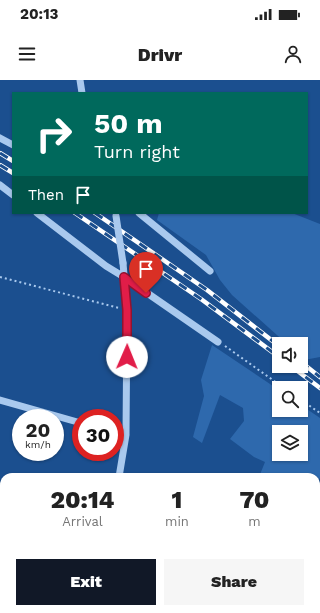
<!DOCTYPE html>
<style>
body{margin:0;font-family:"Work Sans",sans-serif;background:#f6f6f6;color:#222;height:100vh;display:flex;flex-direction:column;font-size:15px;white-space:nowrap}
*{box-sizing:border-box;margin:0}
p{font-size:13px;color:#767676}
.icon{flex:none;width:22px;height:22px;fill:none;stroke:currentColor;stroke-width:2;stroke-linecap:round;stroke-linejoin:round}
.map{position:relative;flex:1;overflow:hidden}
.drawer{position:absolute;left:0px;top:393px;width:320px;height:140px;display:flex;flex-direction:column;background:#fff;border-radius:12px 12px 0 0;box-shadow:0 1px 3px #0004}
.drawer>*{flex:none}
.hud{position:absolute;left:12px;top:12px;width:296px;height:122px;border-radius:0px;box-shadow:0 1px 3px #0004;background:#00695c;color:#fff;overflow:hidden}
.tools{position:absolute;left:272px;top:257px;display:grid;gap:8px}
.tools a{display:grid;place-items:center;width:36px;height:36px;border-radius:0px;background:#fff;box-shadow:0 1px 3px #0004;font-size:20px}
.speed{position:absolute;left:12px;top:329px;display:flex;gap:8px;font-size:20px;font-weight:700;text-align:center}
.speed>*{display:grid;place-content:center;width:52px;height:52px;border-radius:50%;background:#fff;box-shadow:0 1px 3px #0004;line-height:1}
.speed small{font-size:10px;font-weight:400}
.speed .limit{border:6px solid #d22;background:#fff;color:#111}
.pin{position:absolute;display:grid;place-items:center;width:34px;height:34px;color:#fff;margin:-41px -17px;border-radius:50% 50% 50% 0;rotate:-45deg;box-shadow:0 0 4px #0007}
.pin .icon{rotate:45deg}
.me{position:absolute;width:44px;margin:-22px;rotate:1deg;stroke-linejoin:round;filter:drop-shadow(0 0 3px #0008)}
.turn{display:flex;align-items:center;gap:14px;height:84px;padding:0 16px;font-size:18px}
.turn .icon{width:52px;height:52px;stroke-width:2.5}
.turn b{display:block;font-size:28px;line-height:34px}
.then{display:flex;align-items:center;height:38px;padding:0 16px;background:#0003;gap:8px;font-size:15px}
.eta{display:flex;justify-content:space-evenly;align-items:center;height:68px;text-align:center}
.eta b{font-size:24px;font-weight:800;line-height:28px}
.button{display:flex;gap:8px;margin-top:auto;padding:8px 16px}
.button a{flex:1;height:46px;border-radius:0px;background:#111827;color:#fff;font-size:16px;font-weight:800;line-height:46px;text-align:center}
.button a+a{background:#f6f6f6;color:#222}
.status{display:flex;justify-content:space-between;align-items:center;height:28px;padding:0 20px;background:#fff;direction:ltr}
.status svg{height:11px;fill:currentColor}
header{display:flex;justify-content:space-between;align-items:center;height:52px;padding:0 16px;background:#fff;font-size:18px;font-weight:800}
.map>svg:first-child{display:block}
.green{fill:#2e69ad;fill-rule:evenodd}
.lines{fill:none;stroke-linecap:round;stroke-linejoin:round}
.path{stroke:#a9c9ee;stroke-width:2;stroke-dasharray:2 3;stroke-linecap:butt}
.minor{stroke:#a9c9ee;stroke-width:7}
.rail-casing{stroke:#fff;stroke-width:4.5}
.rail{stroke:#1b4f8f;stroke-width:3;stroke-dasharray:9;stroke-linecap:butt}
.minor-bridge{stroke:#a9c9ee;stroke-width:7}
.route-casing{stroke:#92132f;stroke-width:10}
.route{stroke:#e11d48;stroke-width:7}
</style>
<div class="status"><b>20:13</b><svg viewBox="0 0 49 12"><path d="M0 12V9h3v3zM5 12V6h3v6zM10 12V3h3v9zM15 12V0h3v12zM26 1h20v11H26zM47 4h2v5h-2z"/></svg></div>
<header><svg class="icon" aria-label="menu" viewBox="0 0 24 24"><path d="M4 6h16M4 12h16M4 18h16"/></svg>Drivr<svg class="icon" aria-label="person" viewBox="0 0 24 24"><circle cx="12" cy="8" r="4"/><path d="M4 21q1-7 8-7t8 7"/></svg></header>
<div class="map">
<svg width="320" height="533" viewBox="0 0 320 533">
<rect width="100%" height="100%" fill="#1b4f8f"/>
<path class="green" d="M 159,133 L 292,133 L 320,144 L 320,277 L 304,280 L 301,277 L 301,264 L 287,264 L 232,215 L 220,200 L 206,175 L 157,140 Z
M 212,265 L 279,310 L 279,330 L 301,330 L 301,325 L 320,338 L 320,398 L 316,402 L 316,397 L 259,397 L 265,382 L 254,377 L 230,359 L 244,341 L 243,328 L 220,315 L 202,363 L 193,357 L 204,316 L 201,300 ZM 279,352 L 301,352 L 301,374 L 279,374 Z
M 160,529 L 300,529 L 300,533 L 160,533 Z"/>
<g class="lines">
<path class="path" d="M 0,197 L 119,228
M 225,266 L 284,308
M 301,320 L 320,333
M 316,450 L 320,444
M 309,529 L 310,533"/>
<path class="minor" d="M 80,0 L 82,13
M 0,58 L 13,65
M 0,105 L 13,115
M 37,133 L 106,186 L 124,197 L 218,262
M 139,133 L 210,191
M 0,320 L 81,343
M 115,352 L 126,355
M 119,397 L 126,355 L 127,230 L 123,183
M 0,428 L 4,435
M 106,533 L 106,529"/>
<defs>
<path id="rail" d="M 0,73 L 13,81
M 0,85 L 13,93
M 75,133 L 201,219 L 279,277
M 95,133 L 207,210 L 279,266
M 301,282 L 320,297
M 291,286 L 320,308"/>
</defs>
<use href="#rail" class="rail-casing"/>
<use href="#rail" class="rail"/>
<path class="minor-bridge" d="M 116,136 L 123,183"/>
</g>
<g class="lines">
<defs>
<path id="route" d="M 127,277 L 127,230 L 124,197 L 146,213"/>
</defs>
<use href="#route" class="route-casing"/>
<use href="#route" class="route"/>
</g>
</svg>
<div class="tools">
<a><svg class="icon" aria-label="sound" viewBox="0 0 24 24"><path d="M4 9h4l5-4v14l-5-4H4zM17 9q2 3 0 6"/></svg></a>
<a><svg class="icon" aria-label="search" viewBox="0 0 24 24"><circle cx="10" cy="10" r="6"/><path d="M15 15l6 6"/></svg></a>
<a><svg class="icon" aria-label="layers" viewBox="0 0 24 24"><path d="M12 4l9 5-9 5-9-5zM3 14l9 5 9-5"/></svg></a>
</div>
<div class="speed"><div>20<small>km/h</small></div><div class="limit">30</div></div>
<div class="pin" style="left:146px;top:213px;background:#d93025"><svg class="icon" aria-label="arrive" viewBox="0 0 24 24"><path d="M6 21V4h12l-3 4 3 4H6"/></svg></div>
<svg class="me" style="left:127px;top:277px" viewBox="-20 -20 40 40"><circle r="19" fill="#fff"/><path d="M0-13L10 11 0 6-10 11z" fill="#e11d48"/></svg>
<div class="hud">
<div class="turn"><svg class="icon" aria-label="right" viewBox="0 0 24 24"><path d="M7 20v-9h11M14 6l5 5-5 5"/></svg><div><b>50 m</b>Turn right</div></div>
<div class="then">Then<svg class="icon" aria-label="arrive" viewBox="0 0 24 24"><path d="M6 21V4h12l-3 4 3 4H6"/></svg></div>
</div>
<section class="drawer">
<div class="eta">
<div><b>20:14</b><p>Arrival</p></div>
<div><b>1</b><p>min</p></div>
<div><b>70</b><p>m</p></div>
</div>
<div class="button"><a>Exit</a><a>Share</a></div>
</section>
</div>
